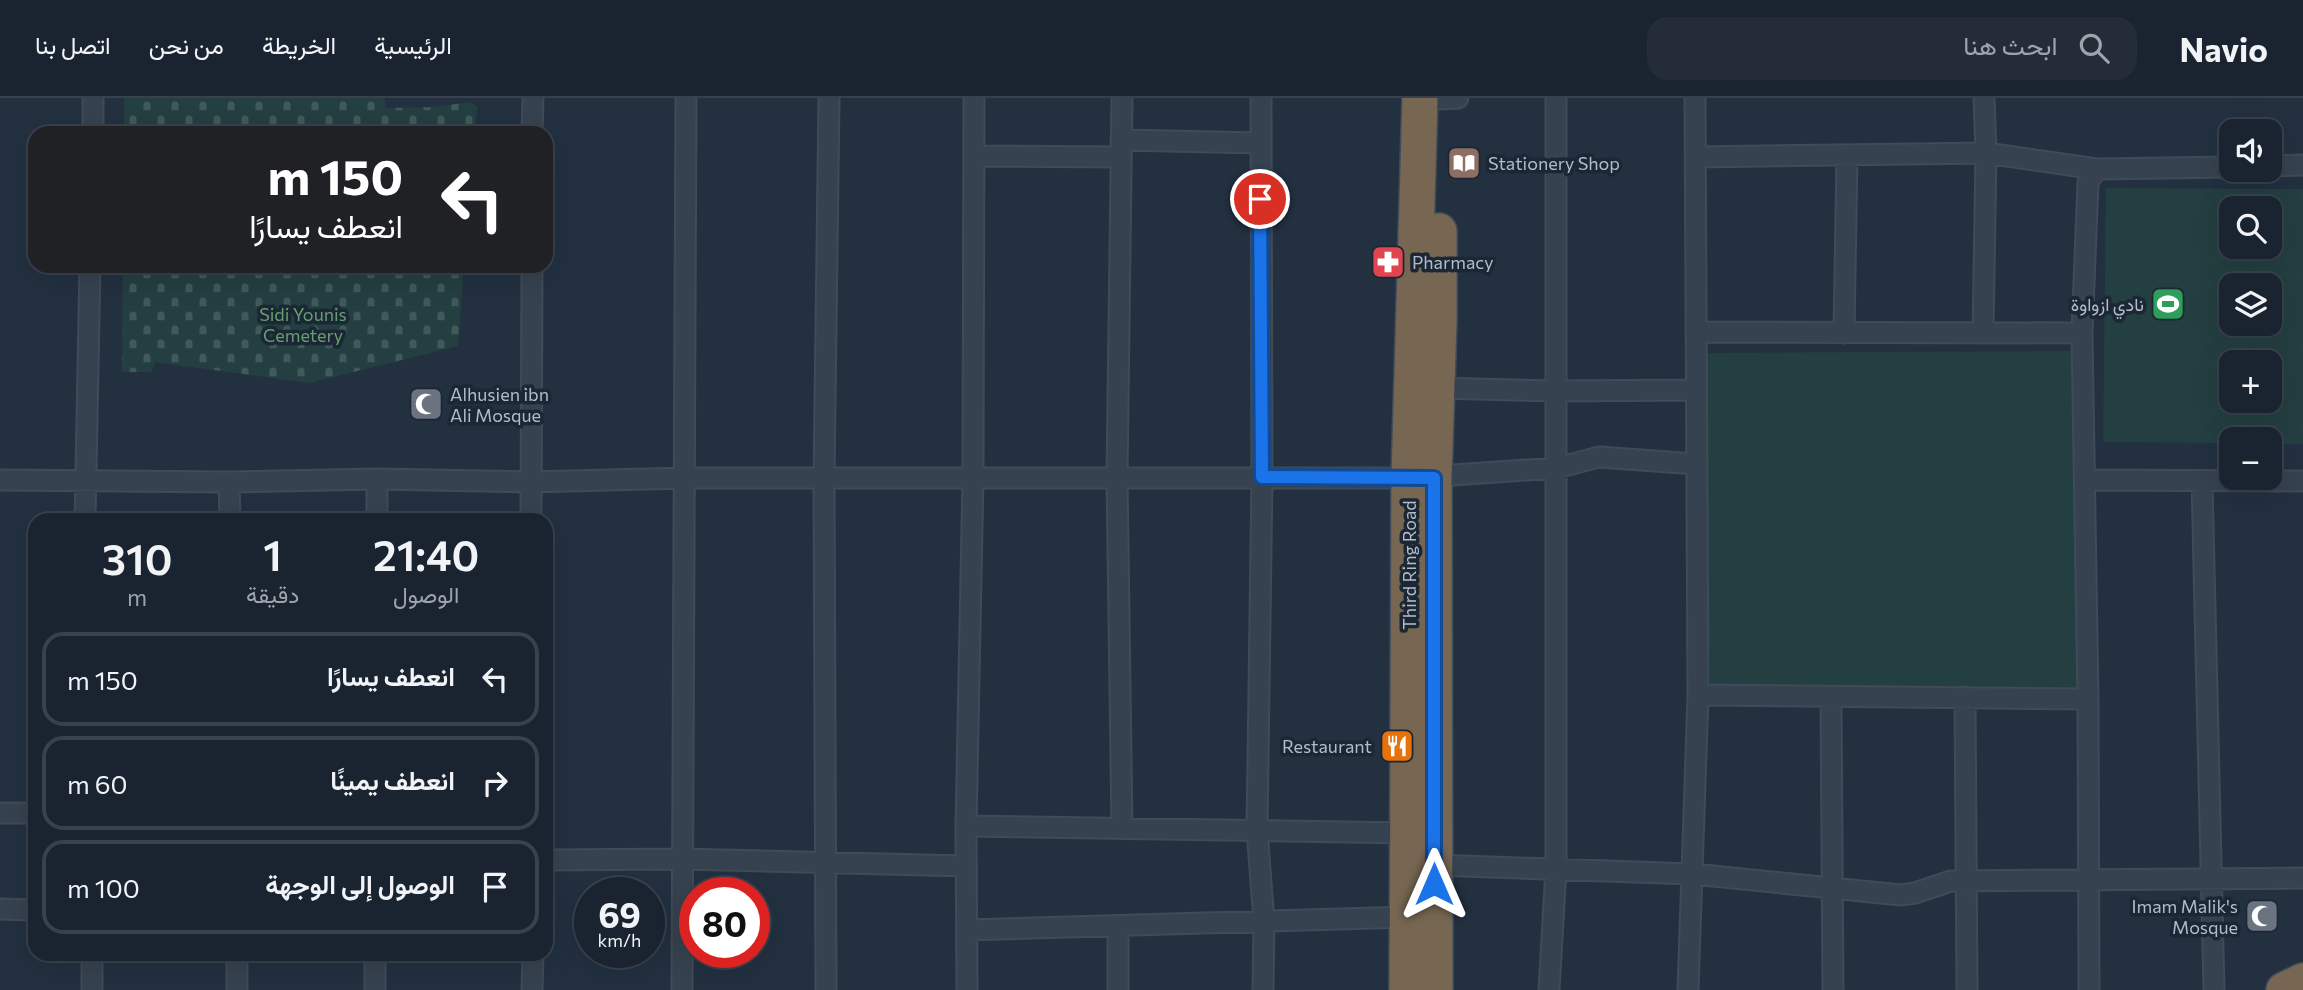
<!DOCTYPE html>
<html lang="ar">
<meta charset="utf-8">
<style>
body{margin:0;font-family:Commissioner,Vazirmatn,sans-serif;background:#232c38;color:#f1f3f6;direction:rtl;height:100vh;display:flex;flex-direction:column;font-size:26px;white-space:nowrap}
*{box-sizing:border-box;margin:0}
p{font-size:23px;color:#9fa4ab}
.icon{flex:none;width:38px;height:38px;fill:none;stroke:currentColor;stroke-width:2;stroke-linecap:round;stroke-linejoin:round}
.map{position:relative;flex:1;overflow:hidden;direction:ltr}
.details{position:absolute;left:28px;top:415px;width:525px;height:448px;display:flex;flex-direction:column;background:#1a2430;border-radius:21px;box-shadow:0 7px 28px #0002,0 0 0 2px #38414c;direction:rtl}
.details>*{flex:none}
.top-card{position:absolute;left:28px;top:28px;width:525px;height:147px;border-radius:21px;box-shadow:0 7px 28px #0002,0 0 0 2px #38414c;direction:rtl;background:#202124;color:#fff;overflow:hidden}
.controls{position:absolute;left:2219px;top:21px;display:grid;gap:14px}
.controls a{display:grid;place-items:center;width:63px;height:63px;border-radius:14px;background:#1a2430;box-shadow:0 7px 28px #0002,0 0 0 2px #38414c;font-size:35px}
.speed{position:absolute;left:574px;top:779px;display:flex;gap:14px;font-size:35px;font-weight:700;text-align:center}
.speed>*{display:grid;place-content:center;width:91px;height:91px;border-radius:50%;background:#1a2430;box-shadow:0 7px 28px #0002,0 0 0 2px #38414c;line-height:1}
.speed small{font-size:18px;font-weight:400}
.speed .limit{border:10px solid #d22;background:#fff;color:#111}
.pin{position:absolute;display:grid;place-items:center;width:60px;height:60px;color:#fff;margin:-30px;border:4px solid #fff;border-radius:50%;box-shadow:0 2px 7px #0007}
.me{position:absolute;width:77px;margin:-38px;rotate:0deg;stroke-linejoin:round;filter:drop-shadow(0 0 5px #0008)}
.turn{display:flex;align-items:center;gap:24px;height:147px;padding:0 35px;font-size:32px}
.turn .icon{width:91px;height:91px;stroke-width:2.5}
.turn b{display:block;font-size:49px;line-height:60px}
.eta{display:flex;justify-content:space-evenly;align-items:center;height:119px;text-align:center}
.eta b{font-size:42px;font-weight:600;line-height:49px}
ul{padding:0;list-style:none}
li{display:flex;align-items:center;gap:21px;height:94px;margin:0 14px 10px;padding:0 21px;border:4px solid #38414c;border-radius:21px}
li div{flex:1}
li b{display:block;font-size:26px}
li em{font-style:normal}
header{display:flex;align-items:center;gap:42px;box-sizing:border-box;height:98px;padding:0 35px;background:#1a2430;border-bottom:2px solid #38414c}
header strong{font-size:33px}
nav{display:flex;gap:38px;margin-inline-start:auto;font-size:24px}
.search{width:490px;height:63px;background:#232c38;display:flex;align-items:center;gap:18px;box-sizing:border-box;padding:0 24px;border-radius:21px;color:#9fa4ab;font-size:26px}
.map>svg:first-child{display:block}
.cemetery{fill:url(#cemetery-stones)}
.park{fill:#243f41;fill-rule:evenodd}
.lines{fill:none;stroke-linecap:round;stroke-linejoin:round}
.street-casing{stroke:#3f4b58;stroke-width:23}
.highway-casing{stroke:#414c5a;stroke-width:38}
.street{stroke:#36424f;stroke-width:19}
.highway{stroke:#766652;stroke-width:35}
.route-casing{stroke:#114b97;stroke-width:18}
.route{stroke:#1a73e8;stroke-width:12}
.labels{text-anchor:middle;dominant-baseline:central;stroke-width:7;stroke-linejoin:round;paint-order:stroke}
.poi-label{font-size:18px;fill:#b2bcca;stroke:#1b2734;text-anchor:start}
.park-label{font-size:18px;fill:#679e71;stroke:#1b2734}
.street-label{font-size:18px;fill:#b2bcca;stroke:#1b2734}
</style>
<header>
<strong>Navio</strong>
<div class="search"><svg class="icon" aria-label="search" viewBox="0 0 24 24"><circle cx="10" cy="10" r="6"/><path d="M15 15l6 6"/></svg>ابحث هنا</div>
<nav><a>الرئيسية</a><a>الخريطة</a><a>من نحن</a><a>اتصل بنا</a></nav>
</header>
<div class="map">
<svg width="2303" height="892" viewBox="0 0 2303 892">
<defs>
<pattern id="cemetery-stones" width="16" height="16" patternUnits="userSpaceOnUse" patternTransform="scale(1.75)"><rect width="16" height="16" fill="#243f41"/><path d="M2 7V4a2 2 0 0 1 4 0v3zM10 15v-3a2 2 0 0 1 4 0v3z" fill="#41595b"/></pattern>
</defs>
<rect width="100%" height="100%" fill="#223040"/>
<path class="cemetery" d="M 124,0 L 385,0 L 385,10 L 432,9 L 471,4 L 477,9 L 475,35 L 124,35 Z
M 123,168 L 464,168 L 458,248 L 309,285 L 155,264 L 151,274 L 122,274 Z"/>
<path class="park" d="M 2106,90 L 2303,91 L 2303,346 L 2270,346 L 2270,341 L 2231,341 L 2231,345 L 2103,344 ZM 2231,110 L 2270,110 L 2270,149 L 2231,149 ZM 2231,187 L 2270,187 L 2270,226 L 2231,226 ZM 2231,264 L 2270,264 L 2270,303 L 2231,303 Z
M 2079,253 L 2082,594 L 1710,586 L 1703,255 Z"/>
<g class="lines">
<defs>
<path id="street" d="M 1122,0 L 1117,379 L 1122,730
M 1261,0 L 1262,379 L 1257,732 L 1264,824 L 1263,892
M 1438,1 L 1458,0
M 93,35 L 93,0
M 532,35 L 533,0
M 1121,42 L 1260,45
M 974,58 L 1120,59
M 1696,59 L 1986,55 L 2097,71
M 2270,68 L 2303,67
M 1696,234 L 2082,235
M 1844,235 L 1847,58
M 1983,235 L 1986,55 L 1984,0
M 1437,290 L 1555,293 L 1696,292
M 0,382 L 229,384 L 377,381 L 530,384 L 686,380 L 1409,380 L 1557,370 L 1599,359 L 1696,366
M 2085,382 L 2303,383
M 229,384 L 230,422
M 2202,384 L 2214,892
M 85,422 L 90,168
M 377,422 L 377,381
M 531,422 L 532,168
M 1698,597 L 2088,601
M 1965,599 L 1967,892
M 1831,600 L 1833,892
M 0,715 L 35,715
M 966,728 L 1408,735
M 546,762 L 682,761 L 966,768
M 1434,767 L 1693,776 L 1901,797 L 1915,795 L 1951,783 L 2303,780
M 0,811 L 35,812
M 1118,828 L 1118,892
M 967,832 L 1408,819
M 92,892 L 92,856
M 237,892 L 237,856
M 375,892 L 375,856
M 532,892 L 533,856
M 682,892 L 686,0
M 826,892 L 824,381 L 829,0
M 967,892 L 966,728 L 973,379 L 974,0
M 1549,892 L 1556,771 L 1556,0
M 1688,892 L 1698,597 L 1695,0
M 2089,892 L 2088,601 L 2082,235 L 2088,84 L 2097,71 L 2231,69"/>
<path id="highway" d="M 1407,892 L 1409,380 L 1420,0
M 1435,892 L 1434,380 L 1439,223 L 1439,133
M 2284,892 L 2303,883"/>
</defs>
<use href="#street" class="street-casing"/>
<use href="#highway" class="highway-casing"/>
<use href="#street" class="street"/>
<use href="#highway" class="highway"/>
</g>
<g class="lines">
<defs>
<path id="route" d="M 1260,101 L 1262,379 L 1434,380 L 1434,786"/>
</defs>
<use href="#route" class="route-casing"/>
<use href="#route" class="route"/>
</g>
<defs>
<symbol id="library-square" viewBox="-11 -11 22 22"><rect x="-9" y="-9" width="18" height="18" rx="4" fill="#8d6e63" stroke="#1b2734"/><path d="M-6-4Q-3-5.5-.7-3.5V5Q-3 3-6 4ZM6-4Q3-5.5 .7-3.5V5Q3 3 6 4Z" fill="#fff"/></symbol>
<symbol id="pharmacy-square" viewBox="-11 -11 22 22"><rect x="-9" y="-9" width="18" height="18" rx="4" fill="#e0444e" stroke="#1b2734"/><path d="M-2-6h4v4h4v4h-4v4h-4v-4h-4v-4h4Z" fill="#fff"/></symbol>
<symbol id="stadium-square" viewBox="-11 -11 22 22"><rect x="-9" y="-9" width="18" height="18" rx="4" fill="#2e9e5b" stroke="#1b2734"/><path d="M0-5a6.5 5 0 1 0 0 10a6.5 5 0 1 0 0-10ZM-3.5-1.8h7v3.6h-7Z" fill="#fff"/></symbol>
<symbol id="mosque-square" viewBox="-11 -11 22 22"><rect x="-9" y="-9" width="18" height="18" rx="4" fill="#6b7280" stroke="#1b2734"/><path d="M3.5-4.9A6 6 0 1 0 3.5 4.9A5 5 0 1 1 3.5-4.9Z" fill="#fff"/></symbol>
<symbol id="restaurant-square" viewBox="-11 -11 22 22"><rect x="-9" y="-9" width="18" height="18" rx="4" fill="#e8710a" stroke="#1b2734"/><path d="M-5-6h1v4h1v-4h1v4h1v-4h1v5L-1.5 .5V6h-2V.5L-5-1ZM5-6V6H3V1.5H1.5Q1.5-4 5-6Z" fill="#fff"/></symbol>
</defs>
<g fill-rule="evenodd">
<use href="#library-square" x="1445" y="46" width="38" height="38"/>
<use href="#pharmacy-square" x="1369" y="145" width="38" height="38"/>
<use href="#stadium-square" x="2149" y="187" width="38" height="38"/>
<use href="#mosque-square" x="407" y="287" width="38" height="38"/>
<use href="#restaurant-square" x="1378" y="629" width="38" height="38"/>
<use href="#mosque-square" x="2243" y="799" width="38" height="38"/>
</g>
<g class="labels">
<g class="poi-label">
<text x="1488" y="65">Stationery Shop</text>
<text x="1412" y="164">Pharmacy</text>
<text x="2144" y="206" text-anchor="end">نادي ازواوة</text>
<text x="450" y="296">Alhusien ibn<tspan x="450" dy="21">Ali Mosque</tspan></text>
<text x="1372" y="648" text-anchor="end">Restaurant</text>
<text x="2238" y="808" text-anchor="end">Imam Malik's<tspan x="2238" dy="21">Mosque</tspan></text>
</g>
<g class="park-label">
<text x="303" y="216">Sidi Younis<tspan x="303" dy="21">Cemetery</tspan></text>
</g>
<g class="street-label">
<text transform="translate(1409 467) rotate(-90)">Third Ring Road</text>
</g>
</g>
</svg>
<div class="controls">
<a><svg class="icon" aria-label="sound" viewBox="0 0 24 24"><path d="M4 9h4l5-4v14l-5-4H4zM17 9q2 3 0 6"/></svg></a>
<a><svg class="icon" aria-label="search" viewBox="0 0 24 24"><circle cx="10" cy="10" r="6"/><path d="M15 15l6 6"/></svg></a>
<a><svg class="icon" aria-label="layers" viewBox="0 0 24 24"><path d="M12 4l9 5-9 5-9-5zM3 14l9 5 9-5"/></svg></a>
<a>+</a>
<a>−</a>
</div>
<div class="speed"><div>69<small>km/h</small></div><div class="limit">80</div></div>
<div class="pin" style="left:1260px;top:101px;background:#d93025"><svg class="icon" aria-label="arrive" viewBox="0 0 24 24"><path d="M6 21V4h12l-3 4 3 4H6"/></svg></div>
<svg class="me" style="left:1434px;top:786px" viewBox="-20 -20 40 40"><path d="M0-17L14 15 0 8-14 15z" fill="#1a73e8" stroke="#fff" stroke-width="4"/></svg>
<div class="top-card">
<div class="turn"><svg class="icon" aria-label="left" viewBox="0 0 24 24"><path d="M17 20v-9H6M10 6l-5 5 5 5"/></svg><div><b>150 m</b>انعطف يسارًا</div></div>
</div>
<section class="details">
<div class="eta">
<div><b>21:40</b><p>الوصول</p></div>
<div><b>1</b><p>دقيقة</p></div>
<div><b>310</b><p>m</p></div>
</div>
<ul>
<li><svg class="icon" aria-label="left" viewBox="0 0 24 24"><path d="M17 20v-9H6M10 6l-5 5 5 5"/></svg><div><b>انعطف يسارًا</b></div><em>150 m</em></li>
<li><svg class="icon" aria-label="right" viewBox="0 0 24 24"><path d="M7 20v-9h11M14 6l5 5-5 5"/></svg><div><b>انعطف يمينًا</b></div><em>60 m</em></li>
<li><svg class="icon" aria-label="arrive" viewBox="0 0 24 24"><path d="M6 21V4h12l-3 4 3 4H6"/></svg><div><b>الوصول إلى الوجهة</b></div><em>100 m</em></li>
</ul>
</section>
</div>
